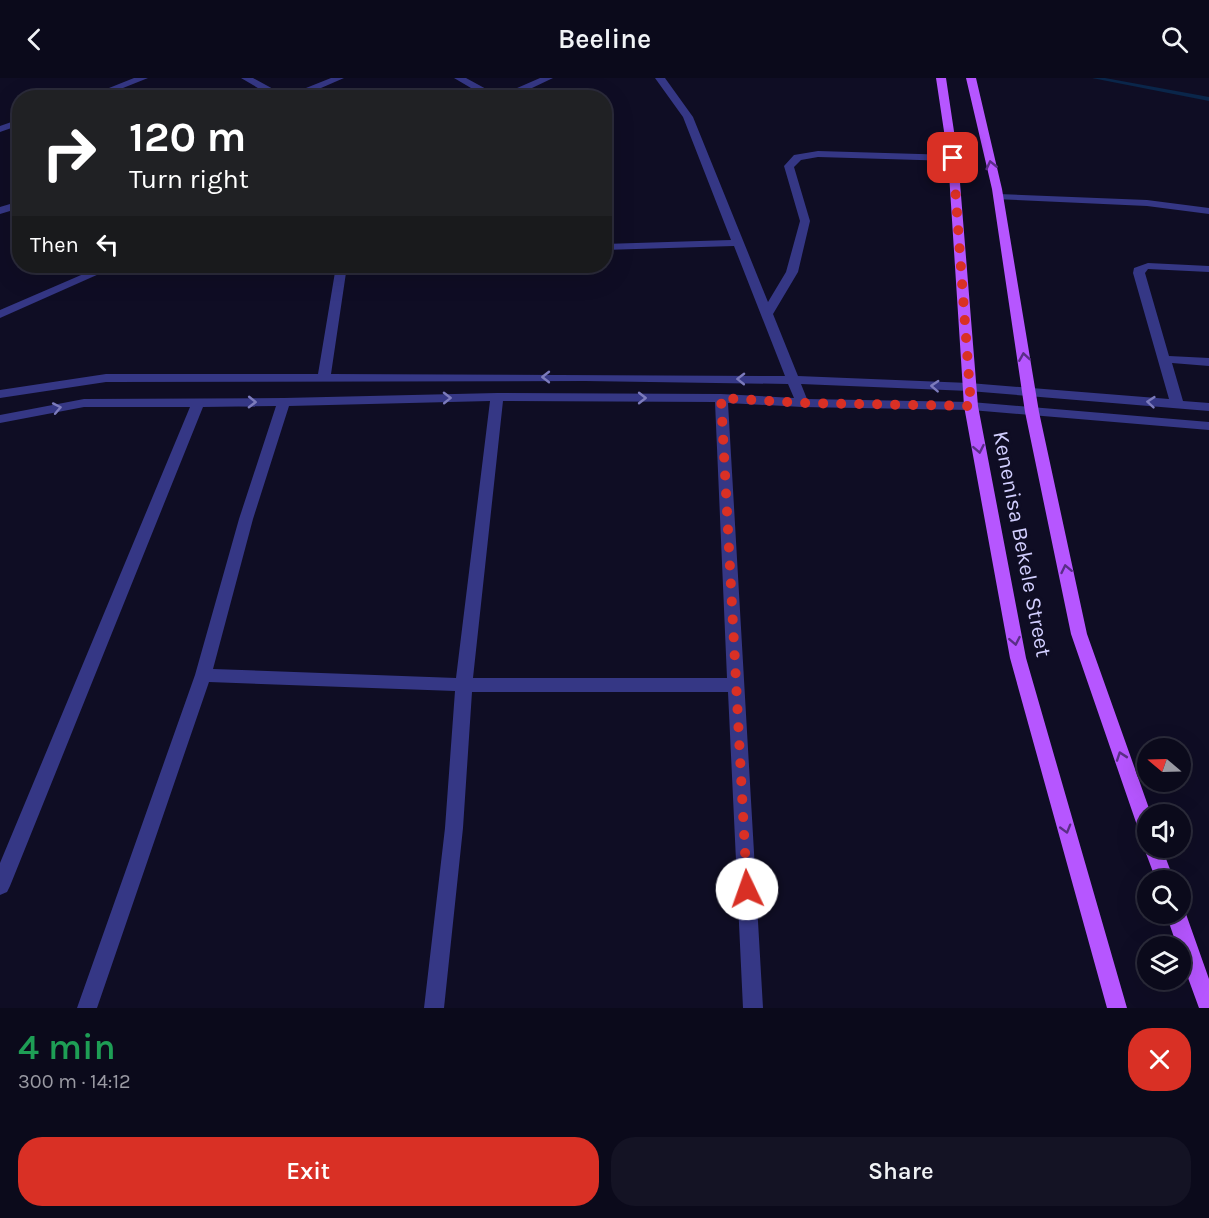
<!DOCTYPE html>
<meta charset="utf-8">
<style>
body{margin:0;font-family:Karla,sans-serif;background:#141324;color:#f1f3f6;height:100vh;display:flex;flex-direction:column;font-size:22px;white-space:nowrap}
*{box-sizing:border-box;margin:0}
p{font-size:20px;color:#9a9aa3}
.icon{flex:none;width:33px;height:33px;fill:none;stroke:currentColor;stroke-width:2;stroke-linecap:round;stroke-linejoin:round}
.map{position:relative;height:930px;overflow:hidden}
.side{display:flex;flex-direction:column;background:#0b0a1b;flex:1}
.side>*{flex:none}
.banner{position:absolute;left:12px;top:12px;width:600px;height:183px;border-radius:24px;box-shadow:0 6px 24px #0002,0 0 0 2px #2b2b3a;background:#202124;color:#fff;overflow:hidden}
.needle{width:39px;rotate:289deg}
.buttons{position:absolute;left:1137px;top:660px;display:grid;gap:12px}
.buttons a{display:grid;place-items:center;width:54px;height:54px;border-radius:50%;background:#0b0a1b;box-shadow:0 6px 24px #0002,0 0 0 2px #2b2b3a;font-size:30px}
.pin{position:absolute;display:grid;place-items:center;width:51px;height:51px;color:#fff;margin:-26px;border-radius:12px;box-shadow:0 3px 9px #0006}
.me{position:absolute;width:66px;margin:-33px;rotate:357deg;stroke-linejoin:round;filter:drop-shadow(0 0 4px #0008)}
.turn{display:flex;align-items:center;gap:21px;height:126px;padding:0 18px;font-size:27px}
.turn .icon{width:78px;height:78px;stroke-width:2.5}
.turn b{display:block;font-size:42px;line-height:51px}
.then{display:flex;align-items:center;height:57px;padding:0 18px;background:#0003;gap:12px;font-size:22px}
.round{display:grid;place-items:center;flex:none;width:63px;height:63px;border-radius:24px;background:#141324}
.summary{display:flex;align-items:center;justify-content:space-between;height:102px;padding:0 18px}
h1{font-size:36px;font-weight:600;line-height:45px;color:#1e9e55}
.primary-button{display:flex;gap:12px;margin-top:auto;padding:12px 18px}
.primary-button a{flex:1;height:69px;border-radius:24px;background:#d93025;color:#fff;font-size:24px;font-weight:600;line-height:69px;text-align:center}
.primary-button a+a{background:#141324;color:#f1f3f6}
header{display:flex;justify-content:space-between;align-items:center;height:78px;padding:0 18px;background:#0b0a1b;font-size:27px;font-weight:600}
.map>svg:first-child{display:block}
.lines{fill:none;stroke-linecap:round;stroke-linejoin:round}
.stream{fill:#0a264a;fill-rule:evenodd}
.minor{fill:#353785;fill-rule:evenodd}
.major{fill:#b656ff;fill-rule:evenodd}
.oneway{stroke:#5a2e87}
.oneway2{stroke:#7c7bbc}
.route{stroke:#d93025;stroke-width:10;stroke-dasharray:0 18}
.labels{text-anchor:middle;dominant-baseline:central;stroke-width:6;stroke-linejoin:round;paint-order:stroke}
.street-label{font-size:22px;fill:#d2cfff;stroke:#0f0d24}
</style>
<header><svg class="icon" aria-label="back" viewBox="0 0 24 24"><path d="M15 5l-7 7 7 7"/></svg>Beeline<svg class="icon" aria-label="search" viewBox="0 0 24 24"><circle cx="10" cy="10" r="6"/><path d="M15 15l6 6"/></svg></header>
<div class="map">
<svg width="1209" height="930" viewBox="0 0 1209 930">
<rect width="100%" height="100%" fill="#0f0d24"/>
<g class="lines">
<path class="stream" d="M 1092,0 L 1105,0 L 1209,19 L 1209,23 Z"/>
<path class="minor" d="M 134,0 L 148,0 L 98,20 L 84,20 Z
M 241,0 L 253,0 L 286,18 L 331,0 L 344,0 L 298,20 L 275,20 Z
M 454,0 L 466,0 L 499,18 L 540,0 L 553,0 L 511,20 L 488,20 Z
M 655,0 L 665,0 L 693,39 L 768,224 L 786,194 L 800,143 L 784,88 L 794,77 L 818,73 L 953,77 L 958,80 L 953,83 L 818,79 L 801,82 L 794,89 L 810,143 L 798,194 L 773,236 L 798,298 L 969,305 L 1169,321 L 1133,195 L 1134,190 L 1148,185 L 1209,188 L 1209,194 L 1148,191 L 1145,195 L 1169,278 L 1209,280 L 1209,288 L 1172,285 L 1183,323 L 1209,325 L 1209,333 L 969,313 L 801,306 L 807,321 L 971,324 L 1209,344 L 1209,352 L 971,332 L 802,329 L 728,325 L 763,930 L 743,930 L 728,614 L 472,614 L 463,750 L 444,930 L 424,930 L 445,750 L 455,613 L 209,604 L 97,930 L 77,930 L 195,597 L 239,441 L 276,328 L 203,329 L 10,808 L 7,814 L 0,817 L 0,785 L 190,329 L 84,329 L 0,345 L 0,337 L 84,321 L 284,320 L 497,315 L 721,316 L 794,320 L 788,306 L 585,303 L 106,304 L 0,320 L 0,312 L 106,296 L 318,296 L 336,188 L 347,188 L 331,296 L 785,298 L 734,168 L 604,172 L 604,166 L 731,162 L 683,39 ZM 490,323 L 456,600 L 213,591 L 253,441 L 289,328 ZM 503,323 L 715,324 L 727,600 L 473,600 Z
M 20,41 L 20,47 L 0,54 L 0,48 Z
M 998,116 L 1147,122 L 1209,130 L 1209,136 L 1147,128 L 994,121 L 994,117 Z
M 20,123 L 20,130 L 0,136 L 0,129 Z
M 102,188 L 117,188 L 0,240 L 0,232 Z"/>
<path class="major" d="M 936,0 L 946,0 L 958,80 L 978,328 L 1026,580 L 1127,930 L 1107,930 L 1010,580 L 964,328 L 948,80 Z
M 966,0 L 976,0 L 1002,111 L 1039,334 L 1087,556 L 1151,736 L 1148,736 L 1148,761 L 1141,759 L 1139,753 L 1071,556 L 1025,334 L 992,111 Z
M 1148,764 L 1148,770 L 1162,770 L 1174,802 L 1156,802 L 1144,770 Z
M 1180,828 L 1186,836 L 1209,901 L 1209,930 L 1199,930 L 1180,878 L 1180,868 L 1177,868 L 1166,836 L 1180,836 Z"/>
</g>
<defs><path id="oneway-chevron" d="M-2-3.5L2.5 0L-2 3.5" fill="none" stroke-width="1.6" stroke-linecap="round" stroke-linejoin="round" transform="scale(1.5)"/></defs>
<g class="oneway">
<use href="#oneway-chevron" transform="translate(991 87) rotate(-103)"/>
<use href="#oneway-chevron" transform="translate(1024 279) rotate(-99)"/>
<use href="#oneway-chevron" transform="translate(979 371) rotate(79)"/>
<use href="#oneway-chevron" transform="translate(1066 491) rotate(-102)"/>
<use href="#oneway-chevron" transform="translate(1015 563) rotate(79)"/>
<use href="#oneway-chevron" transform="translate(1121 678) rotate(-109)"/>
<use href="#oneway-chevron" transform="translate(1066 751) rotate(74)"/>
</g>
<g class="oneway2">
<use href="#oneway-chevron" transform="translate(546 299) rotate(180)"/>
<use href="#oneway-chevron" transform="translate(741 301) rotate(-179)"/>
<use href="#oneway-chevron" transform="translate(935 308) rotate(-177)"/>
<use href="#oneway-chevron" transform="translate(447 320) rotate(-1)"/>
<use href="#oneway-chevron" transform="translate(642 320)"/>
<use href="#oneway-chevron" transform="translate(252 324) rotate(1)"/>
<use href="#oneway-chevron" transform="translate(1151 324) rotate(-175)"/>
<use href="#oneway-chevron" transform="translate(57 330) rotate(-11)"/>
</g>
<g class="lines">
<path class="route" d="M 747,811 L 721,320 L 802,325 L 971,328 L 953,80"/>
</g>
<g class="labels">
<g class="street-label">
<text transform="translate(1022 466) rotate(79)">Kenenisa Bekele Street</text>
</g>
</g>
</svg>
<div class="buttons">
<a><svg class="needle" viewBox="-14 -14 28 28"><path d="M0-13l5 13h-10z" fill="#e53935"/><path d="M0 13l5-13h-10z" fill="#9a9aa3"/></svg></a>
<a><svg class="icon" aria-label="sound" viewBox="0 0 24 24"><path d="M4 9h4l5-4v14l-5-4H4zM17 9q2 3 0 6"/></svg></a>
<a><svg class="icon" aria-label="search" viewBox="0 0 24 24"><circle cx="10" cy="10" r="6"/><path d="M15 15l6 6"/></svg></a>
<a><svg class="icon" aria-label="layers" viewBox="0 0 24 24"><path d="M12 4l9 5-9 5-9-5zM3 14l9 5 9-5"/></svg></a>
</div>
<div class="pin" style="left:953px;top:80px;background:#d93025"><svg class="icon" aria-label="arrive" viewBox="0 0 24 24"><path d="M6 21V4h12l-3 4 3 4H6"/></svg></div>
<svg class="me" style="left:747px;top:811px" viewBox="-20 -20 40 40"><circle r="19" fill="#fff"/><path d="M0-13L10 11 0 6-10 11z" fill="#d93025"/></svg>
<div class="banner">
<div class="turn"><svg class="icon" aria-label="right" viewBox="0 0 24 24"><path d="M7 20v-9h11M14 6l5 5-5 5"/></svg><div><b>120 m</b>Turn right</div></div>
<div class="then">Then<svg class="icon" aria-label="left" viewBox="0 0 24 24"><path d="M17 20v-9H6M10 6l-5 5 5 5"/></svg></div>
</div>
</div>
<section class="side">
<div class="summary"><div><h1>4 min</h1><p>300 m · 14:12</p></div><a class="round" style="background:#d93025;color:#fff"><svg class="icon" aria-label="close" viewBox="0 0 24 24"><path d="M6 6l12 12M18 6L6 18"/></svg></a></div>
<div class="primary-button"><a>Exit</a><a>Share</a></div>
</section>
